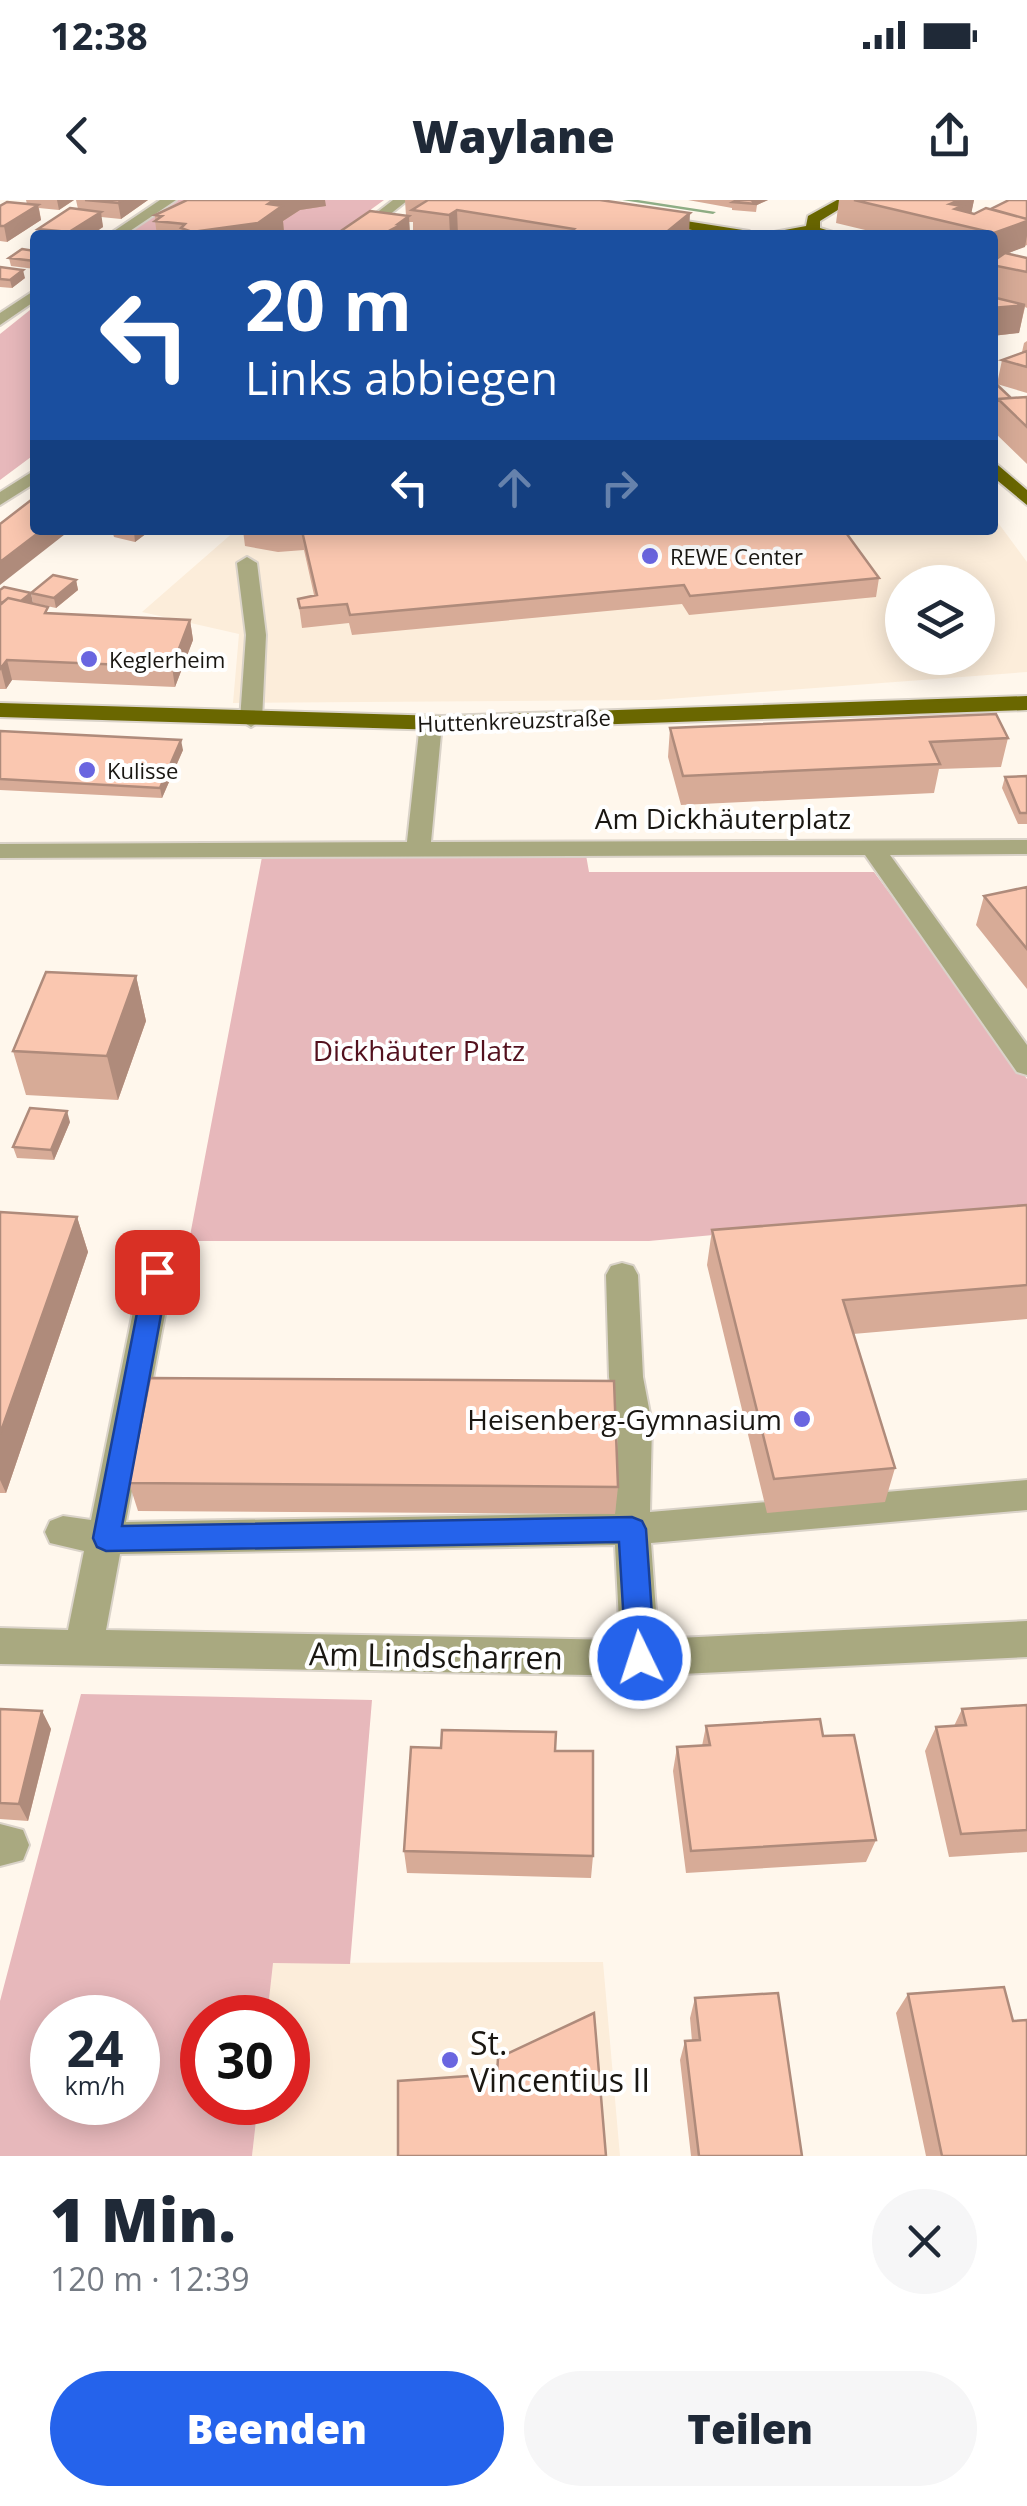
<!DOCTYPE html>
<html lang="de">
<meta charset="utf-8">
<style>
body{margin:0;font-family:"Open Sans",sans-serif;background:#f6f6f7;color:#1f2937;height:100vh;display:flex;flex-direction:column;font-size:38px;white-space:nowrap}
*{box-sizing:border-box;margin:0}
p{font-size:32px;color:#747a83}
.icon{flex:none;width:55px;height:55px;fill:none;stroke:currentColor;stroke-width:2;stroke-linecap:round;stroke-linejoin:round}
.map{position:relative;height:1956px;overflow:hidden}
.drawer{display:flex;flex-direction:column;background:#fff;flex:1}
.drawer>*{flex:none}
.banner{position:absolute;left:30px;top:30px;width:968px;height:305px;border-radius:10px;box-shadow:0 5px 25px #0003;background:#1a4fa0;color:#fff;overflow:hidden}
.buttons{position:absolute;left:885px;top:365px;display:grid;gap:20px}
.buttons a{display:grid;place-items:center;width:110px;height:110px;border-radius:50%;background:#fff;box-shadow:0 5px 25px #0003;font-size:50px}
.speed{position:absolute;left:30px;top:1795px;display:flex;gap:20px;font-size:50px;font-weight:700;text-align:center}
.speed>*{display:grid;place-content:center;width:130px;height:130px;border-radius:50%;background:#fff;box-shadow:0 5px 25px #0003;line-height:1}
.speed small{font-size:25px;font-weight:400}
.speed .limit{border:15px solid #d22;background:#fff;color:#111}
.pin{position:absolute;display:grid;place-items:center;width:85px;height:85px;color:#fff;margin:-42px;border-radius:20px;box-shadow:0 5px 15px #0006}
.me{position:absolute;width:110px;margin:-55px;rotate:356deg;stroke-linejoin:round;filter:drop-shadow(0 0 8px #0008)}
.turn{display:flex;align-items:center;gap:35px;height:210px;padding:0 50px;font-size:45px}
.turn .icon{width:130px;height:130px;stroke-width:2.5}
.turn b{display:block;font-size:70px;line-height:85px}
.lanes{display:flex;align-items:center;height:95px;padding:0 50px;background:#0003;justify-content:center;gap:50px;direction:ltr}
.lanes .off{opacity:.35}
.round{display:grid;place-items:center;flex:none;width:105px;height:105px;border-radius:52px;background:#f6f6f7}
.headline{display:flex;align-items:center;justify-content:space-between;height:170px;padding:0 50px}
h1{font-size:60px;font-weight:800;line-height:75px}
.action{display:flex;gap:20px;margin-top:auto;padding:20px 50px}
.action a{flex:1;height:115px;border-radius:60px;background:#2563eb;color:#fff;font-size:40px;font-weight:800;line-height:115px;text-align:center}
.action a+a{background:#f6f6f7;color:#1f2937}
.status{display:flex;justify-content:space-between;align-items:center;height:70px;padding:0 50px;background:#fff;direction:ltr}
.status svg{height:28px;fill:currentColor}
header{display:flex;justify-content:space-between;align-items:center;height:130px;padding:0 50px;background:#fff;font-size:45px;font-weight:800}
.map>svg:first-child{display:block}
.built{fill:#fcedda;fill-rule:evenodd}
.green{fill:#e7b8bb;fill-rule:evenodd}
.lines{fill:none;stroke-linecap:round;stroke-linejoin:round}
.stream{fill:#8ead85;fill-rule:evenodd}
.minor-casing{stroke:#dad3c9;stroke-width:4}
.major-casing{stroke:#dad3c9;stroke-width:4}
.minor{fill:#a9a980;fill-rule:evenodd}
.major{fill:#6a6700;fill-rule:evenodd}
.wall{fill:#d7ab97}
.shaded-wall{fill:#af8b7b}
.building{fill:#fac7b0;stroke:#af8b7b;stroke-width:2.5}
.route{fill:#2563eb;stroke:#184099;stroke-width:2.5}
.poi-dot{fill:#6a66e0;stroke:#fff;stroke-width:4}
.labels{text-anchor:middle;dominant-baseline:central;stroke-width:8;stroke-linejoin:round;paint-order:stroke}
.far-poi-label{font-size:22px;fill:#1a1712;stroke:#fff;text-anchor:start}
.far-street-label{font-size:22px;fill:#1a1712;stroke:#fff}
.street-label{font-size:28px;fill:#1a1712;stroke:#fff}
.park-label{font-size:28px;fill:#53111e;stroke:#fff}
.poi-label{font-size:28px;fill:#1a1712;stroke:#fff;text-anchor:end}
.near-street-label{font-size:32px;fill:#1a1712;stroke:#fff}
.near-poi-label{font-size:32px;fill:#1a1712;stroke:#fff;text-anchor:start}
</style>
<div class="status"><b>12:38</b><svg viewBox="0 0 49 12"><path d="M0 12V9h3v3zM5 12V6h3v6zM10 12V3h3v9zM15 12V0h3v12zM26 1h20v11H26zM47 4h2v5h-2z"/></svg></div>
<header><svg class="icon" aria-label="back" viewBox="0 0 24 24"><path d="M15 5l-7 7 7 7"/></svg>Waylane<svg class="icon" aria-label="share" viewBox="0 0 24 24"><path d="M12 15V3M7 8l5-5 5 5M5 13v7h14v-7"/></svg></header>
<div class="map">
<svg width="1027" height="1956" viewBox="0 0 1027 1956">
<rect width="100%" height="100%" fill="#fff7ec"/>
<path class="built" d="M 993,316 L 1027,362 L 1027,472 L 655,500 L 233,503 L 239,434 L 142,412 L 236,330 L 992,330 ZM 902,382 L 978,382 L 978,458 L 902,458 Z
M 603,1762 L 620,1956 L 252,1956 L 258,1903 L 288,1902 L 288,1818 L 267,1817 L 272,1763 Z"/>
<path class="green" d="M 178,0 L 384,0 L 336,35 L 126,35 Z
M 35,106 L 35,254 L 0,280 L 0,134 Z
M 586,655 L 589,672 L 874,672 L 1027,879 L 1027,1006 L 649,1041 L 189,1041 L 262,657 Z
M 81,1494 L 372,1500 L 350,1764 L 273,1763 L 267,1817 L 202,1818 L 202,1902 L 258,1903 L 252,1956 L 0,1956 L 0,1801 ZM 52,1818 L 138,1818 L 138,1902 L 52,1902 Z"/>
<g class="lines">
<path class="stream" d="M 622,0 L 638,0 L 716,12 L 713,14 Z"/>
<defs>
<path id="minor" d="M 160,0 L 176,0 L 124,35 L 108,35 Z
M 393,0 L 408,0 L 364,35 L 348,35 Z
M 35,90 L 35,101 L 0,125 L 0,113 Z
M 35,270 L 35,283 L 0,305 L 0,292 Z
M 247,357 L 257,363 L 266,435 L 262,520 L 251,527 L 240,520 L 246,435 L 237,363 Z
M 431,516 L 442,523 L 431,642 L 1027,640 L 1027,654 L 890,655 L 1027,845 L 1027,875 L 1017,872 L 865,655 L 0,658 L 0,644 L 407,642 L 420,523 Z
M 157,1060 L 168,1063 L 173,1072 L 126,1322 L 615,1313 L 618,1224 L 609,1177 L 606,1075 L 611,1066 L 622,1063 L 633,1066 L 638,1075 L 643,1177 L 652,1224 L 650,1312 L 1027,1280 L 1027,1310 L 651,1343 L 658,1439 L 1027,1421 L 1027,1457 L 640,1476 L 0,1464 L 0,1428 L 68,1430 L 84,1351 L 50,1343 L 45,1332 L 50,1321 L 63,1316 L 91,1320 L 141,1072 L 146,1063 ZM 615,1345 L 620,1440 L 106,1430 L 120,1354 Z
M 0,1624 L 23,1630 L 29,1645 L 23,1660 L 0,1666 Z"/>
<path id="major" d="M 837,0 L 854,0 L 820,21 L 820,28 L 842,35 L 758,35 L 806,26 L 808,16 Z
M 648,15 L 749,31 L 756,35 L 723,35 L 643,22 Z
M 992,260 L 1027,290 L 1027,305 L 992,276 Z
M 1027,496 L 1027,510 L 442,530 L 0,517 L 0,503 L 442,516 Z"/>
</defs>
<use href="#minor" class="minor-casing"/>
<use href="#major" class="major-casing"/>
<use href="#minor" class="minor"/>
<use href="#major" class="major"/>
</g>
<path class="wall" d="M 26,0 L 74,0 L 59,10 L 39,8 L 41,20 L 7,42 L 0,41 L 0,6 L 27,4 Z
M 76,0 L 148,0 L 121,19 L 101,17 L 103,27 L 91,35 L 39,35 L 38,29 L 78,9 Z
M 405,0 L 600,0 L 689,35 L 413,35 L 413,22 L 409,22 L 410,35 L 335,35 L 406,16 Z
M 688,0 L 768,0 L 757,5 L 756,12 L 732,10 L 732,8 Z
M 839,0 L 974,0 L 971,13 L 974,14 L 1027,0 L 1027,45 L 1007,54 L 1027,58 L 1027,108 L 1025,107 L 1019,133 L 992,136 L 992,62 L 1001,56 L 992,59 L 992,35 L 886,35 L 836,23 Z
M 326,6 L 300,10 L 283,21 L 284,32 L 280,35 L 157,35 L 155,21 L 155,15 Z
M 35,51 L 35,69 L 11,66 L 9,58 Z
M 0,67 L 25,78 L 12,88 L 0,87 Z
M 1027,141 L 1027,193 L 997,184 L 1002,160 L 1022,152 L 1024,143 Z
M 992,180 L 1011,198 L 1027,197 L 1027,264 L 992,230 Z
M 112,330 L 151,330 L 135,342 L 114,337 Z
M 243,330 L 844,330 L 879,378 L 876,397 L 689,415 L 682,404 L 352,435 L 349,423 L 302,428 L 298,399 L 314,395 L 304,350 L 278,352 L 245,346 Z
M 76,380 L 78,390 L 56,408 L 33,403 L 31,393 Z
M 0,390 L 33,403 L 50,414 L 190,420 L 193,440 L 175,487 L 12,480 L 6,489 L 0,489 Z
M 670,528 L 1008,538 L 1001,567 L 939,569 L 934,593 L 681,605 L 668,557 Z
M 0,531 L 183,550 L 162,598 L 0,590 Z
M 1027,576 L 1027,624 L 1018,624 L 1002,588 L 1005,577 Z
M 1027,687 L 1027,789 L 976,725 L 984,696 Z
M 136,776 L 146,821 L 118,900 L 26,895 L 13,851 Z
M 70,922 L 54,960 L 17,958 L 13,947 Z
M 1027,1005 L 1027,1119 L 853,1134 L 895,1268 L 885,1302 L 767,1313 L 707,1065 L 712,1030 Z
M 0,1012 L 77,1017 L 88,1052 L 6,1293 L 0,1293 Z
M 129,1283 L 618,1287 L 615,1314 L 138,1311 Z
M 1027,1505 L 1027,1652 L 949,1657 L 925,1551 L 936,1527 L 954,1526 L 962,1509 Z
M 0,1509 L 42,1511 L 51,1529 L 28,1621 L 0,1619 Z
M 706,1526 L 823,1536 L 876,1640 L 866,1662 L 686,1673 L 673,1571 L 677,1547 L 702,1546 Z
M 441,1548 L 555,1551 L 593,1656 L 591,1678 L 407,1673 L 404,1651 Z
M 908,1794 L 1013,1821 L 1027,1956 L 926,1956 L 896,1813 Z
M 695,1798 L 802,1956 L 691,1956 L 680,1860 L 685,1841 L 692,1841 L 690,1818 Z"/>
<path class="shaded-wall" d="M 57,0 L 74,0 L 59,10 Z
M 123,0 L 148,0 L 121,19 L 118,3 Z
M 274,0 L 325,0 L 326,6 L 300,10 L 283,21 L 284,32 L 280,35 L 192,35 L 192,32 L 268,4 Z
M 751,0 L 768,0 L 757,5 Z
M 960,0 L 974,0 L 970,20 L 950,4 Z
M 38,5 L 41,20 L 7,42 L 4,26 Z
M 457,10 L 458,35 L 450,35 L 449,15 Z
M 101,12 L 103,27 L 91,35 L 70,35 L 69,32 Z
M 690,13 L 689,35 L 663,35 Z
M 409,16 L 410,35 L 381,35 L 398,24 Z
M 1027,21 L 1027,36 L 1025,47 L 992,59 L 994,33 Z
M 23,70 L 25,78 L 12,88 L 10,80 Z
M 1025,105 L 1019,133 L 992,136 L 992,108 Z
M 42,330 L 69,331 L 0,385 L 0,362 Z
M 136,330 L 151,330 L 135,342 L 134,332 Z
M 76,380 L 78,390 L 56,408 L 54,398 Z
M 31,393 L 33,403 L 18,416 L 15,406 Z
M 190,420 L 193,440 L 175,487 L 172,467 Z
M 7,460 L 12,480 L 6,489 L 1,469 Z
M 181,540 L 183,550 L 162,598 L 160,588 Z
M 136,776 L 146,821 L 118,900 L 107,856 Z
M 67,911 L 70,922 L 54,960 L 51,950 Z
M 77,1017 L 88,1052 L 6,1293 L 0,1280 L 0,1234 Z
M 42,1511 L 51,1529 L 28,1621 L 19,1604 Z"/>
<path class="building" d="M 85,0 L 123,0 L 118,3 Z
M 187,0 L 274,0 L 268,4 L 282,6 L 258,23 L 192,32 L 181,28 L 185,24 L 155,21 L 162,16 L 155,15 Z
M 428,0 L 600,0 L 690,13 L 663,35 L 586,35 L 569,33 L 574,29 L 457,10 L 449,15 L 412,10 Z
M 737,0 L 751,0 L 757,4 L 733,2 Z
M 854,0 L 960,0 L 950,4 L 962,6 L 955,9 L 974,14 L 986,8 L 1027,19 L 1027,21 L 994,33 Z
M 1009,0 L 1027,0 L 1027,19 L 991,9 Z
M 7,2 L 38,5 L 4,26 L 0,26 L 0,6 Z
M 70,8 L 101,12 L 69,32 L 38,29 Z
M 370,11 L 409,16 L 398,24 L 402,24 L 381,35 L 335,35 Z
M 753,32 L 756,35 L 722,34 Z
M 22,49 L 35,51 L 35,61 L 9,58 Z
M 1005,53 L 1027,58 L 1027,72 L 992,65 L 992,62 Z
M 0,67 L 23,70 L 10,80 L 0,79 Z
M 992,97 L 1025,105 L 992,108 Z
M 1027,151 L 1027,167 L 1002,160 Z
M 992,180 L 1011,198 L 998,199 L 997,201 L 992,202 Z
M 1027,197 L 1027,227 L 998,199 Z
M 35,297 L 35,330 L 42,330 L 0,362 L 0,324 Z
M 257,330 L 844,330 L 879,378 L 690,396 L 684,385 L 350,415 L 347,404 L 300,408 L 298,399 L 317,395 L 302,331 L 276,333 Z
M 53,375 L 76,380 L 54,398 L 31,393 Z
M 4,387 L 31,393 L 21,401 L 8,398 L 2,403 L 0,402 L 0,390 Z
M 8,398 L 48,407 L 45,413 L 190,420 L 172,467 L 7,460 L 0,469 L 0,405 Z
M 996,514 L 1008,538 L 930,542 L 940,564 L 683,576 L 670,528 Z
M 0,531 L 181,540 L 160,588 L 0,579 Z
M 1027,576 L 1027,613 L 1020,613 L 1005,577 Z
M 1027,687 L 1027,749 L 984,696 Z
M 46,772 L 136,776 L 107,856 L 13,851 Z
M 30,908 L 67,911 L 51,950 L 13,947 Z
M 1027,1005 L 1027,1085 L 843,1100 L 895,1268 L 774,1279 L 712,1030 Z
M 0,1012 L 77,1017 L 0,1234 Z
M 150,1178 L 614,1181 L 618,1287 L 129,1283 Z
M 1027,1505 L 1027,1630 L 961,1634 L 936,1527 L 966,1525 L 962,1509 Z
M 0,1509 L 42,1511 L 19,1604 L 0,1603 Z
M 820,1519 L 823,1536 L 854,1535 L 876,1640 L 691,1651 L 677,1547 L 710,1545 L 706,1526 Z
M 442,1530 L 556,1532 L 555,1551 L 593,1551 L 593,1656 L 404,1651 L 411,1547 L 441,1548 Z
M 1004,1787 L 1013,1821 L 1027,1820 L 1027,1956 L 942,1956 L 908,1794 Z
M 778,1793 L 802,1956 L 699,1956 L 685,1841 L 700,1840 L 695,1798 Z
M 594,1813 L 606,1956 L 398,1956 L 398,1881 L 497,1874 L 498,1858 Z"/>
<path class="route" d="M 157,1063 L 169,1072 L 122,1326 L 632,1317 L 642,1321 L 646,1329 L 655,1458 L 651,1467 L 640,1471 L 630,1467 L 626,1458 L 619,1342 L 106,1351 L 97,1347 L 93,1338 L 145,1072 Z"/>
<g class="poi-dot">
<circle cx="650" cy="356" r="10"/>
<circle cx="89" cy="459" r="10"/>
<circle cx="87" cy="570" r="10"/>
<circle cx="802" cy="1219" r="10"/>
<circle cx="450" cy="1860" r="10"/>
</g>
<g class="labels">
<g class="far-poi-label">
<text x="670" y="356">REWE Center</text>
<text x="109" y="459">Keglerheim</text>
<text x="107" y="570">Kulisse</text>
</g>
<g class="far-street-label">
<text transform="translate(514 520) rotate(-2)">Huttenkreuzstraße</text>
</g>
<g class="street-label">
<text x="723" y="618">Am Dickhäuterplatz</text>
</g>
<g class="park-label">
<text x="419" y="850">Dickhäuter Platz</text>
</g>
<g class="poi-label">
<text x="782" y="1219">Heisenberg-Gymnasium</text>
</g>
<g class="near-street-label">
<text transform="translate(436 1455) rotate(1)">Am Lindscharren</text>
</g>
<g class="near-poi-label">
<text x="470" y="1842">St.<tspan x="470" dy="37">Vincentius II</tspan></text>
</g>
</g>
</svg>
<div class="buttons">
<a><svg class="icon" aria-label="layers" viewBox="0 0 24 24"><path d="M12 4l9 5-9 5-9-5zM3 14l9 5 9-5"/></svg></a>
</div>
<div class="speed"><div>24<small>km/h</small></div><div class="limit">30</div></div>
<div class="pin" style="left:157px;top:1072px;background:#d93025"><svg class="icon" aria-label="arrive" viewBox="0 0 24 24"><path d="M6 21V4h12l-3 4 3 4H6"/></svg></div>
<svg class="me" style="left:640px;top:1458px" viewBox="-20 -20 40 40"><circle r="17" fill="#2563eb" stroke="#fff" stroke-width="3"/><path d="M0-11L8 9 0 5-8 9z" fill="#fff"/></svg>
<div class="banner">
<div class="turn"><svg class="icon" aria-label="left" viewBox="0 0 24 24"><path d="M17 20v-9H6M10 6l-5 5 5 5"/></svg><div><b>20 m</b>Links abbiegen</div></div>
<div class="lanes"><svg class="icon" aria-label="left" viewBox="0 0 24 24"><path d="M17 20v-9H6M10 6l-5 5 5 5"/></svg><svg class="icon off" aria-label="ahead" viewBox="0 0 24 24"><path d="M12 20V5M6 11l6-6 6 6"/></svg><svg class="icon off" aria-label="right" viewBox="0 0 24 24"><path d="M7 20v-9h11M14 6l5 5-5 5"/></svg></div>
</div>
</div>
<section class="drawer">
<div class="headline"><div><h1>1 Min.</h1><p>120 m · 12:39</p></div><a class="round"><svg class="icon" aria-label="close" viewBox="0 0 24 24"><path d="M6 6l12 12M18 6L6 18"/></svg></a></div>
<div class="action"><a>Beenden</a><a>Teilen</a></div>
</section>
